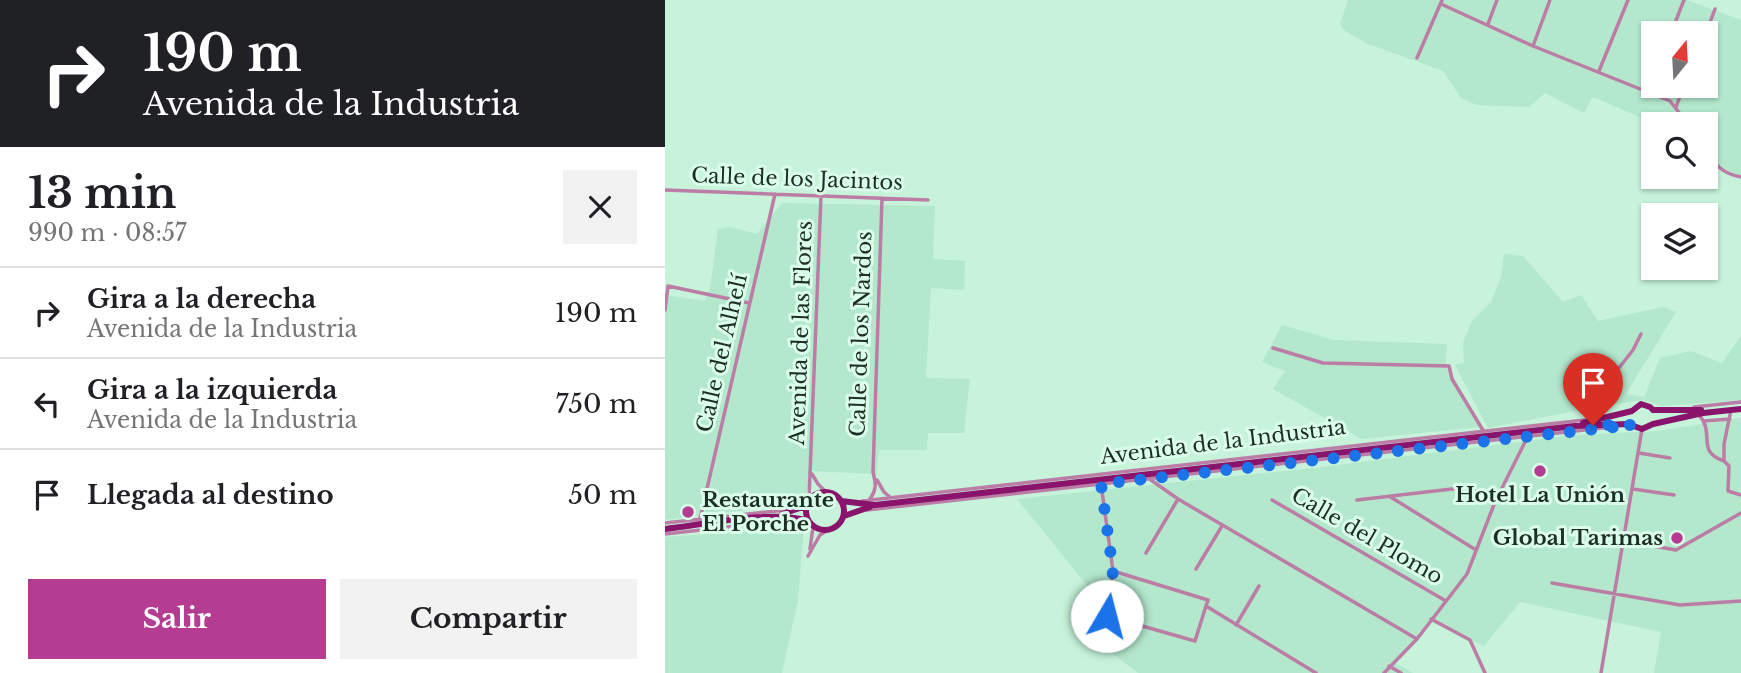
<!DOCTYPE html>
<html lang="es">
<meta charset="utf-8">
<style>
body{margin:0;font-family:"Libre Baskerville",serif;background:#f2f2f2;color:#202124;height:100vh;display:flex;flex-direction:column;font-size:26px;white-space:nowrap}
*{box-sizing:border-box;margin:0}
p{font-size:23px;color:#757577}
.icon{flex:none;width:38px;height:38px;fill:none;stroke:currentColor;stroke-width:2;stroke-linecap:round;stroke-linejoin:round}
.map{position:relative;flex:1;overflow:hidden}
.panel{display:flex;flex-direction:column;background:#fff;width:665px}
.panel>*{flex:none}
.hud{background:#202124;color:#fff;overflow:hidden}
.needle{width:46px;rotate:18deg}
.controls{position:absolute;left:976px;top:21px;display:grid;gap:14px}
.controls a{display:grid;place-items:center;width:77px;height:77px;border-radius:0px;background:#fff;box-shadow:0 2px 5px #0004;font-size:35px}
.pin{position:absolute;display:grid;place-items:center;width:60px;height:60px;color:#fff;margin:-72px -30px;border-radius:50% 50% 50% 0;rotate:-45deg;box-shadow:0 0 7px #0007}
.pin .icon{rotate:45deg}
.me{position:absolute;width:77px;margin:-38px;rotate:8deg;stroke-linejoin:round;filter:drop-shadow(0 0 5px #0008)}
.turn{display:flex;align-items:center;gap:24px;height:147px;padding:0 28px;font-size:32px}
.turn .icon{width:91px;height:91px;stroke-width:2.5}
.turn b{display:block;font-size:49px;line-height:60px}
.round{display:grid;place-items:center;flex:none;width:74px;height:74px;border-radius:0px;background:#f2f2f2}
.head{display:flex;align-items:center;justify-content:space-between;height:119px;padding:0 28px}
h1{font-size:42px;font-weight:700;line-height:52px}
.action{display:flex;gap:14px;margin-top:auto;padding:14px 28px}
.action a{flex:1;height:80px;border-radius:0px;background:#b43c91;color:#fff;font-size:28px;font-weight:700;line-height:80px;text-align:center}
.action a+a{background:#f2f2f2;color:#202124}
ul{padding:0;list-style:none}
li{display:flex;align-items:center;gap:21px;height:91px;padding:0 28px;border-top:2px solid #e0e0e0}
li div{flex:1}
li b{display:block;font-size:26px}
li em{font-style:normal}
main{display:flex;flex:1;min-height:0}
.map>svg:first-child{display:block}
.built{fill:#b3e8cc;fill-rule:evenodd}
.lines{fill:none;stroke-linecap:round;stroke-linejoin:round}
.minor{stroke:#bb7da5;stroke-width:3.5}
.primary{stroke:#8a136c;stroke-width:6}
.route{stroke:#1a73e8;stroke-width:12;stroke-dasharray:0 21.6}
.poi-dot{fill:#b43c91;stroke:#dafeea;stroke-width:2.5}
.labels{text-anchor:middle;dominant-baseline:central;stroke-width:6;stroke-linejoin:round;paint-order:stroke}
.street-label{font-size:21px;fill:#1d2f25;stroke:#dafeea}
.poi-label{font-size:21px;font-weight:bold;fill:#1d2f25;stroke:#dafeea}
</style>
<main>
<section class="panel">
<div class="hud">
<div class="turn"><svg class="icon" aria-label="right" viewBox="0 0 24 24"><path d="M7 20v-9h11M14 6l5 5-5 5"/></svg><div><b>190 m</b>Avenida de la Industria</div></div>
</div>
<div class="head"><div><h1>13 min</h1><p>990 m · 08:57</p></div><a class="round"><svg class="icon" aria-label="close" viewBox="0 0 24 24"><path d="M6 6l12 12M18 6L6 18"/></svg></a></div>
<ul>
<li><svg class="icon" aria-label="right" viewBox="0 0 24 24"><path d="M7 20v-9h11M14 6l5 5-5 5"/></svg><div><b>Gira a la derecha</b><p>Avenida de la Industria</p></div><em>190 m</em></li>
<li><svg class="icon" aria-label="left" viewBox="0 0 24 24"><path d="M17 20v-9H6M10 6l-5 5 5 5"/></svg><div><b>Gira a la izquierda</b><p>Avenida de la Industria</p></div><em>750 m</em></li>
<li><svg class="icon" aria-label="arrive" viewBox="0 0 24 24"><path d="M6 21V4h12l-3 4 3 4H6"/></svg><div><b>Llegada al destino</b></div><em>50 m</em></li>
</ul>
<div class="action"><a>Salir</a><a>Compartir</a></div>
</section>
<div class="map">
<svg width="1076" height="673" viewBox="0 0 1076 673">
<rect width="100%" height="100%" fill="#c6f3da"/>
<path class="built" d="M 683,0 L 1022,0 L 1076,20 L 1076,175 L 1072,176 L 1054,166 L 1041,147 L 1041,124 L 991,124 L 928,97 L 919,113 L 880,93 L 864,107 L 812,105 L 796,98 L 778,71 L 701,43 L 679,30 L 675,24 ZM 989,33 L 1041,33 L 1041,86 L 989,86 Z
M 117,203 L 270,206 L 268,259 L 300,261 L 299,290 L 266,288 L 261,378 L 305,379 L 299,433 L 263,433 L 262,450 L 214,450 L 212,474 L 144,471 L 145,484 L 136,503 L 0,520 L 0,295 L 40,301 L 45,288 L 53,229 L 65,227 L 92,234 Z
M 839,254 L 858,256 L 898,302 L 916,295 L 933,321 L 998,307 L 1011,312 L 961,394 L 979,397 L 995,358 L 1026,351 L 1057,363 L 1076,336 L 1076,400 L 997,406 L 978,400 L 930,407 L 823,428 L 790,365 L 799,362 L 798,343 L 807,321 L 826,302 L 836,277 Z
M 617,325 L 669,340 L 782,344 L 781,364 L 815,427 L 697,439 L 608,389 L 620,371 L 597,362 Z
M 1076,418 L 1076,673 L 989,673 L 996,632 L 855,602 L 819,646 L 767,622 L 730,663 L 748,673 L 473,673 L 444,651 L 443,611 L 352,499 L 657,467 L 909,435 L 992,431 Z
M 139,527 L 133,600 L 117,673 L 0,673 L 0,537 Z"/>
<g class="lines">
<path class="minor" d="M 776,4 L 868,46 L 1005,101 L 1023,124
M 823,24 L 832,0
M 1006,33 L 1019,0
M 1041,33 L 1050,9
M 868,46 L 885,0
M 752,58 L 777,0
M 934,71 L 963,0
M 983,92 L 989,78
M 1011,107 L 1019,86
M 1041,150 C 1050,165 1058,174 1076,177
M 0,190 L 263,200
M 0,310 L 3,286 L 84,303
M 608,348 L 658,363 L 784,366 L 787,379 L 819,432
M 1029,407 L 1076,402
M 1066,410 L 1059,444 L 1059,461 L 1064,466 L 1063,491 L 1076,495
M 1034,415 C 1051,434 1030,451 1059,461
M 923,419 L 946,378 L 968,350 L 976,334
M 1039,421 L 1065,419
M 974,453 L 1005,458
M 147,474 L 153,484 L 161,492
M 212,480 L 219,492 L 226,498
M 486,480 L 513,499 L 752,639
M 436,484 L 448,571 L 442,616 L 530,641 L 541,606
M 968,489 L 1009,495
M 724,496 L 811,550
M 144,499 L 156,196
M 204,500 C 212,490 211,484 208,472 L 217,198
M 607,500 L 781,601
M 692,500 L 804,487 L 830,502
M 197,501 L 920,420
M 202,510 L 946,427
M 35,519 L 110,194
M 0,523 L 121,510
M 0,534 L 127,520
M 959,541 L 1011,550 L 1076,513
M 145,549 L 148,527
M 481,553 L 513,499
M 143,556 L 155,535 L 163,530
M 531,569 L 557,526
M 448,571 L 543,600 L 541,606 L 651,673
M 887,583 L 1015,605 L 1076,601
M 766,619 L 805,640 L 820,673
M 571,625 L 594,586
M 724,666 L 736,673
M 719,673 L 752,639 L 802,574 L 830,502 L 862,438
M 936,673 L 977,429"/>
<path class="primary" d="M 988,410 L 1036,410
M 918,423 L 967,411 L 976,404 L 985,407 L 988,410
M141 511a19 19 0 1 1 38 0a19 19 0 1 1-38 0Z
M 176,501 L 210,505 L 910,426 L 963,424 L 977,429 L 988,424 L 1038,413 L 1076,409
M 117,514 L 141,506
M 179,516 L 205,507
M 0,529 C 36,525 111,509 143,521"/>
</g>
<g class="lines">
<path class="route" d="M 442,616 L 448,571 L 436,484 L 967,425 L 928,425"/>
</g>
<g class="poi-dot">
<circle cx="875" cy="471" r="7"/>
<circle cx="23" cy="512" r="7"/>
<circle cx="1012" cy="538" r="7"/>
</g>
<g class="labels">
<g class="street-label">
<text transform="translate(132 179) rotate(2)">Calle de los Jacintos</text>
<text transform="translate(136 333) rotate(-88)">Avenida de las Flores</text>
<text transform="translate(196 334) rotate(-88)">Calle de los Nardos</text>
<text transform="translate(57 353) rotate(-77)">Calle del Alhelí</text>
<text transform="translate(558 442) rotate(-7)">Avenida de la Industria</text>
<text transform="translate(702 536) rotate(30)">Calle del Plomo</text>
</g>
<g class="poi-label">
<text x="875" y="495">Hotel La Unión</text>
<text x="37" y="500" text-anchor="start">Restaurante<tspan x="37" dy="24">El Porche</tspan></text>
<text x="998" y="538" text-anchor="end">Global Tarimas</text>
</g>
</g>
</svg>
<div class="controls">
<a><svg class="needle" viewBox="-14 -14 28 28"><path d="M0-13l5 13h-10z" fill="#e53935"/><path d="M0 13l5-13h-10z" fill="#757577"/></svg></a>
<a><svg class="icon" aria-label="search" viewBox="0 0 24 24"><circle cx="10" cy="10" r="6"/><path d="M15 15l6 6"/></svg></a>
<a><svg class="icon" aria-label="layers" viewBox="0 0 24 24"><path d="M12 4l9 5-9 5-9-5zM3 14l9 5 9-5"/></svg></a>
</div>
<div class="pin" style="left:928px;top:425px;background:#d93025"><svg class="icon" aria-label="arrive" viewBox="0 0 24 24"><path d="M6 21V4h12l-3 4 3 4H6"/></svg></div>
<svg class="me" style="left:442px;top:616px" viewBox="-20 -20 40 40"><circle r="19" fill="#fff"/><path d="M0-13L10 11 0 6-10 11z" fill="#1a73e8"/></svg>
</div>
</main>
